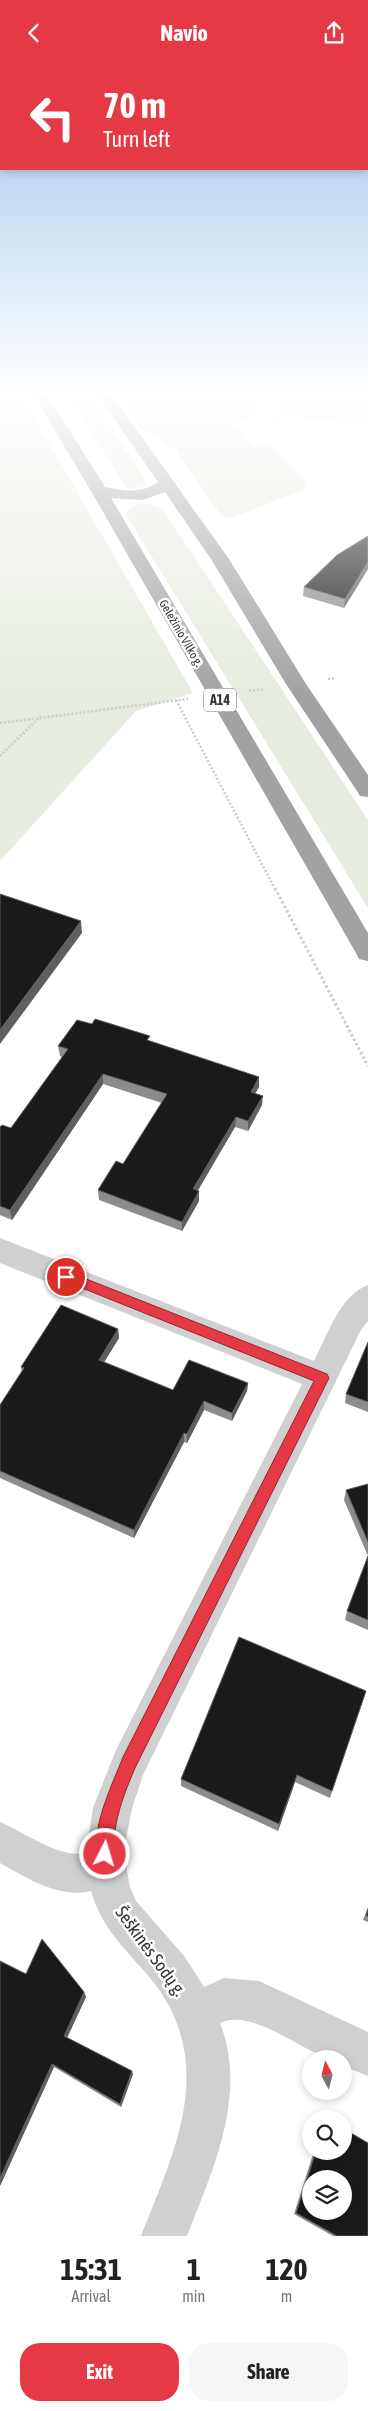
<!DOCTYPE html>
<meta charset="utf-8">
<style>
body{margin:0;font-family:"Asap Condensed",sans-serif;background:#f6f6f6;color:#222;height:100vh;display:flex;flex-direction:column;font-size:19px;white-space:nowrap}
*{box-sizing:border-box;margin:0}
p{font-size:16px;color:#767676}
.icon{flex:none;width:28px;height:28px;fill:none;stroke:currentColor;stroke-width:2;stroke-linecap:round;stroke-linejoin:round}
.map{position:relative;height:2171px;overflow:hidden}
.details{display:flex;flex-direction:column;background:#fff;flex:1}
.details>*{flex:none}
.guide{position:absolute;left:0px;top:0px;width:369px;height:105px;box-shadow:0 2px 8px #0003;background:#e63946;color:#fff;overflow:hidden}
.needle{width:32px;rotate:353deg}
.tools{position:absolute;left:302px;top:1985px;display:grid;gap:10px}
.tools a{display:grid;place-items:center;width:50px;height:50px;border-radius:50%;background:#fff;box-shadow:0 2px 8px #0003;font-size:25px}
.pin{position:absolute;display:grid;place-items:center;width:42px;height:42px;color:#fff;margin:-21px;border:2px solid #fff;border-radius:50%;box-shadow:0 1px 5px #0007}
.me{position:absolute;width:55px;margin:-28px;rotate:5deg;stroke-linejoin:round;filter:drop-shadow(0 0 4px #0008)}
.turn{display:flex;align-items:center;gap:18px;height:105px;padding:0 20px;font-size:22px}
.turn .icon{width:65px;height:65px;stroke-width:2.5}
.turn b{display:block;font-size:35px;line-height:42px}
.eta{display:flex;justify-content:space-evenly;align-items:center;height:85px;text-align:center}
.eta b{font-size:30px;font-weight:700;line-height:35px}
.primary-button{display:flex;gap:10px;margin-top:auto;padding:10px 20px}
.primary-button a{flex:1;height:58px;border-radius:20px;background:#e63946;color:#fff;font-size:20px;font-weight:700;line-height:58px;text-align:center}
.primary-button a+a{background:#f6f6f6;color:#222}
header{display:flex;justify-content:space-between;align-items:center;height:65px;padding:0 20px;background:#e63946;color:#fff;font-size:22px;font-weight:700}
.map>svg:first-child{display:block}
.green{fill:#e6ecdf}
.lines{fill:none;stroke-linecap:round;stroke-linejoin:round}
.path-far2{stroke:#cdcdcd;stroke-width:2;stroke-dasharray:1 1;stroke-linecap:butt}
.path-far1{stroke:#cdcdcd;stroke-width:2.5;stroke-dasharray:2 2;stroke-linecap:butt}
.path{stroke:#cdcdcd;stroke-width:3;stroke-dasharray:2.5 2.5;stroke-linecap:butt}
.minor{fill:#d0d0d0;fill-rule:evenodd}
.trunk{fill:#a2a2a2;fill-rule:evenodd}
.wall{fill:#8c8c8c}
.shaded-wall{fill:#5f5f5f}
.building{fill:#1a1a1a;stroke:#5f5f5f;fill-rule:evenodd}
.route{fill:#e63946;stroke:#96252e}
.labels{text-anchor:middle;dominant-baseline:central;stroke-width:5;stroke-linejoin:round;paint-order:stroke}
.far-street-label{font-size:12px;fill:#333;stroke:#fff}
.shield{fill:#fff;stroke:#707070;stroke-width:1}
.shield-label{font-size:14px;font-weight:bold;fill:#333}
.near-street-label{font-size:18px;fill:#333;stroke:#fff}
</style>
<header><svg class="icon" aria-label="back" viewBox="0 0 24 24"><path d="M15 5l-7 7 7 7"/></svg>Navio<svg class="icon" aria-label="share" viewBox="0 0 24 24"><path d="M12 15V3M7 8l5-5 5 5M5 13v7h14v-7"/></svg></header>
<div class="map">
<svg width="368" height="2171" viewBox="0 0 368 2171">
<rect width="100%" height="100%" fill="#fff"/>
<path class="green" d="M 0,326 L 19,326 L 193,628 L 136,646 L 0,796 Z
M 58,326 L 87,326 L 146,416 L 147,421 L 131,424 L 125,421 L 78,346 Z
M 115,326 L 260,326 L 252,354 L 234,356 L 253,383 L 271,380 L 305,417 L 306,421 L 303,425 L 231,453 L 222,452 L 178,388 L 164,376 L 141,365 Z
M 283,326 L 368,326 L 368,360 L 282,351 L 280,346 Z
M 145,438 L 162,443 L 368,755 L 368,843 L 126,450 C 128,441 137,440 145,438 Z"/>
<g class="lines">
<path class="path-far2" d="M 204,357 L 244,369
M 272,358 L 291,350 L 368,336
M 179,389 L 203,357 L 267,339"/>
<path class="path-far1" d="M 328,614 L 336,613
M 249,626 L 265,624
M 176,635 L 275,824
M 0,658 L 188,634
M 0,691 L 41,651"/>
<path class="path" d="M 275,823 L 368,1001"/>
<path class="minor" d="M 0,1173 L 314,1296 C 327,1271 340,1230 368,1220 L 368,1256 L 361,1265 L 143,1710 L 132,1743 L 126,1774 L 127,1806 L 130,1822 L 136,1836 L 185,1892 L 204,1922 L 224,1913 L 259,1916 L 368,1967 L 368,2011 L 344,2001 L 344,1994 C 339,1994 333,1995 328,1993 C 299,1984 251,1943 220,1958 C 248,2030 213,2104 187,2171 L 141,2171 C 174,2087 217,2002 155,1919 C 130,1887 103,1868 91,1826 C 60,1834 27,1813 0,1798 L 0,1757 C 24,1767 60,1794 86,1788 L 93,1743 L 116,1685 L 302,1319 L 0,1198 Z"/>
<path class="trunk" d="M 31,326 L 45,326 L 105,422 C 124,426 141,429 158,417 L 95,326 L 109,326 L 229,494 L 306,619 L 368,710 L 368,732 L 360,731 L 357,726 L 286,619 L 211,494 L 165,427 L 143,435 L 111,433 L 368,868 L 368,896 L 359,894 L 356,888 L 91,426 Z"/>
</g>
<path class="wall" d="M 368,471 L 368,504 L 344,543 L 303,531 L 304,522 Z
M 150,976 L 259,1012 L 259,1022 L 255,1028 L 262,1040 L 248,1066 L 235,1062 L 197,1126 L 199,1136 L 182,1166 L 99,1135 L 98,1125 L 123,1099 L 162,1038 L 103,1019 L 12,1155 L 0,1150 L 0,1062 L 11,1063 L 62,992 L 60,991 L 58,981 Z
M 118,1264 L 119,1273 L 104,1297 L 173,1325 L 248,1318 L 247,1326 L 232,1356 L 204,1345 L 187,1378 L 184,1377 L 134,1473 L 0,1413 L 0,1340 L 22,1307 L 21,1302 Z
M 368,1277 L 368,1347 L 345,1338 L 346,1329 Z
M 368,1419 L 368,1565 L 345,1555 L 347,1546 L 368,1491 L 344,1435 L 346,1425 Z
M 366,1626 L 330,1733 L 295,1717 L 278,1766 L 181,1721 L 181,1714 Z
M 368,1842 L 368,1857 L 363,1855 Z
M 26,1909 L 84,1927 L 86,1932 L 67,1973 L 133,2009 L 121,2042 L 54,2002 L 0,2121 Z
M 314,2086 L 344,2086 L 368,2171 L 333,2171 L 294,2149 Z"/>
<path class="shaded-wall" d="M 368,497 L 368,504 L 344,543 L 345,534 Z
M 81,856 L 82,868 L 0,979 L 0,965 Z
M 103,1009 L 103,1019 L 12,1155 L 10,1145 Z
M 259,1012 L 259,1022 L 251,1036 L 251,1027 Z
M 263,1031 L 262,1040 L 248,1066 L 248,1056 Z
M 236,1052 L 235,1062 L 193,1134 L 193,1124 Z
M 199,1126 L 199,1136 L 182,1166 L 182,1157 Z
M 118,1264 L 119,1273 L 100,1304 L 99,1295 Z
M 248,1318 L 247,1326 L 232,1356 L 232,1348 Z
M 204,1336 L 204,1345 L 187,1378 L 187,1369 Z
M 184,1368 L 184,1377 L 134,1473 L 134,1465 Z
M 297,1710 L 295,1717 L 278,1766 L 279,1759 Z
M 84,1927 L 86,1932 L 66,1975 L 64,1971 Z
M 52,1999 L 54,2002 L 0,2121 L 0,2113 Z
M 132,2006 L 133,2009 L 121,2042 L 120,2039 Z"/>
<path class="building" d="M 368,471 L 368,497 L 345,534 L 304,522 L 337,490 Z
M 0,829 L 81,856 L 0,965 Z
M 95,954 L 150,971 L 147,975 L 259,1012 L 251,1027 L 263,1031 L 248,1056 L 236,1052 L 193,1124 L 199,1126 L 182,1157 L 98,1125 L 116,1096 L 123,1099 L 167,1029 L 103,1009 L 10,1145 L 0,1141 L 0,1062 L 2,1060 L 11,1063 L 68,984 L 58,981 L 77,955 L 92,959 Z
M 61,1240 L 118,1264 L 99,1295 L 173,1325 L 189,1295 L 248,1318 L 232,1348 L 204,1336 L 187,1369 L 184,1368 L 134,1465 L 0,1406 L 0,1340 L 24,1303 L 21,1302 Z
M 368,1277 L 368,1337 L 346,1329 Z
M 368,1419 L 368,1477 L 346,1425 Z
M 368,1491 L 368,1555 L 347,1546 Z
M 239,1572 L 366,1626 L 332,1726 L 297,1710 L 279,1759 L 181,1714 Z
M 368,1844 L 368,1852 L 366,1850 Z
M 42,1874 L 84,1927 L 64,1971 L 132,2006 L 120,2039 L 52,1999 L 0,2113 L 0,1896 L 26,1909 Z
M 344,2064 L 368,2078 L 368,2171 L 337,2171 L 296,2148 L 316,2086 L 344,2086 ZM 311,2114 L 344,2114 L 344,2146 L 311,2146 Z"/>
<linearGradient id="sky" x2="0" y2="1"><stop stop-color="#9ec6ea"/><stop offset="0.52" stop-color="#fff"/><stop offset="1" stop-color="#fff" stop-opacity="0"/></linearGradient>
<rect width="368" height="630" fill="url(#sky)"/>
<path class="route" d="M 66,1206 L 327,1309 L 329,1313 L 135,1703 C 127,1722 120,1739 116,1759 C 114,1771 115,1784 111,1795 L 105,1797 L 99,1795 C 88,1768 113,1718 123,1692 L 314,1316 L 62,1215 L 60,1212 L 62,1208 Z"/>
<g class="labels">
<g class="far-street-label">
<text transform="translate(181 568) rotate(60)">Geležinio Vilko g.</text>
</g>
<rect class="shield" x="204" y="623.5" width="32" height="23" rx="4"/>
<g class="shield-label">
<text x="220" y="635">A14</text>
</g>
<g class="near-street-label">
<text transform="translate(151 1886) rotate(54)">Šeškinės Sodų g.</text>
</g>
</g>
</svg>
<div class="tools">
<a><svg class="needle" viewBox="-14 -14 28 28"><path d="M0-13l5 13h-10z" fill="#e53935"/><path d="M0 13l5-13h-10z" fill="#767676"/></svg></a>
<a><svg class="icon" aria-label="search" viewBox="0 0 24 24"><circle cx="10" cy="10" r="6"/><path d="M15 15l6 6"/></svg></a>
<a><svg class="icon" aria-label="layers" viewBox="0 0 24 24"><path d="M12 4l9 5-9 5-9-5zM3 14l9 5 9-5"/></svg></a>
</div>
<div class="pin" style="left:66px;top:1212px;background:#d93025"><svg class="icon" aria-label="arrive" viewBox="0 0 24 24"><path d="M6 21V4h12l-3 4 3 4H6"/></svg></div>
<svg class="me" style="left:105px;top:1789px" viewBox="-20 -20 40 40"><circle r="17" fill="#e63946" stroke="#fff" stroke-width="3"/><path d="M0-11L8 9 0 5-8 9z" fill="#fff"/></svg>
<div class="guide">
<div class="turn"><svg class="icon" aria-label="left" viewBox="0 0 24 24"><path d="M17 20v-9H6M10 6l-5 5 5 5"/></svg><div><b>70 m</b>Turn left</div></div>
</div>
</div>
<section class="details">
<div class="eta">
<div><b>15:31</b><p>Arrival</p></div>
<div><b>1</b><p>min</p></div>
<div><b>120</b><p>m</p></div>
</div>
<div class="primary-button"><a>Exit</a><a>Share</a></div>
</section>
